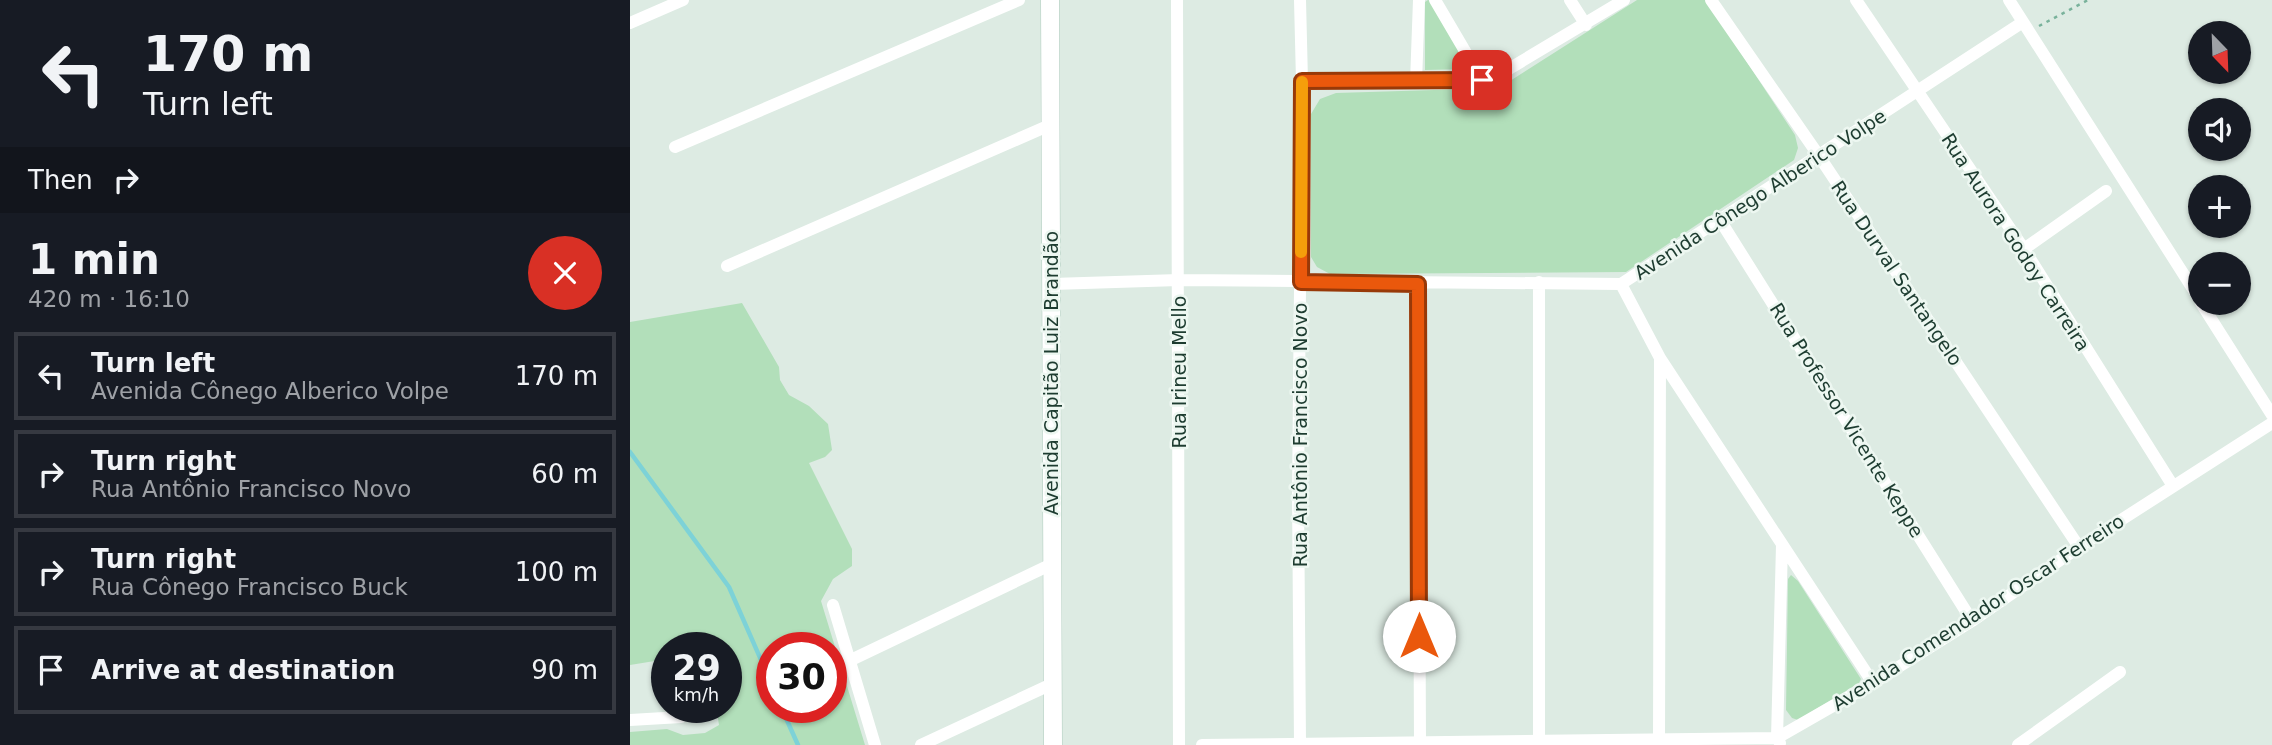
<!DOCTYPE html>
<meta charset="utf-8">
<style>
body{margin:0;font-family:"DejaVu Sans",sans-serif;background:#20242c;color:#f1f3f6;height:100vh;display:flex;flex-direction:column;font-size:26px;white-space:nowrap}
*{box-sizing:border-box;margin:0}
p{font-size:23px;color:#9ea1a6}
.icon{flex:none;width:38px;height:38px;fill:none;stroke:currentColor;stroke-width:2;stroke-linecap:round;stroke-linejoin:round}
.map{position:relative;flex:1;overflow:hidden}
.side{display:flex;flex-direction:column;background:#171b24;width:630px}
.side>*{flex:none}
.banner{background:#171b24;color:#f1f3f6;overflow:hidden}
.needle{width:46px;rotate:157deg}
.buttons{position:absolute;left:1558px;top:21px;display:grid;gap:14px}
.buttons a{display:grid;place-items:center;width:63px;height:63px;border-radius:50%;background:#171b24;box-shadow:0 2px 5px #0004;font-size:35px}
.speed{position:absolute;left:21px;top:632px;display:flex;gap:14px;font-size:35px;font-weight:700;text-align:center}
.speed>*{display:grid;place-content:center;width:91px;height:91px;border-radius:50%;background:#171b24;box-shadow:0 2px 5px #0004;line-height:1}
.speed small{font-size:18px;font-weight:400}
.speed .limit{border:10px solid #d22;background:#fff;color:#111}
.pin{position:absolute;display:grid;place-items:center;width:60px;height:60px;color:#fff;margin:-30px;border-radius:14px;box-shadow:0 4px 10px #0006}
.me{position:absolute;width:77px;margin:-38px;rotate:0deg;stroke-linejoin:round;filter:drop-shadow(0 0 5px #0008)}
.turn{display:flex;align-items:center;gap:24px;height:147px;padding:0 28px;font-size:32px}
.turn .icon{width:91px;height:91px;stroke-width:2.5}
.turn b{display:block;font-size:49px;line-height:60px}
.then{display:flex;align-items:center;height:66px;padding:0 28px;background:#0003;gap:14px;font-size:26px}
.round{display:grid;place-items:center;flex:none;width:74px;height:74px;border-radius:37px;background:#20242c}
.headline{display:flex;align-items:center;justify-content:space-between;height:119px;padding:0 28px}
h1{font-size:42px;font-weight:700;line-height:52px}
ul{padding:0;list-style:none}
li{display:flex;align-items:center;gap:21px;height:88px;margin:0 14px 10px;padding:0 14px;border:4px solid #363941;border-radius:0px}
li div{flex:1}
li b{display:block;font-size:26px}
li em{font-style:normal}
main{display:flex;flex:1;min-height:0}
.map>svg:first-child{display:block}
.green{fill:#b2dfba;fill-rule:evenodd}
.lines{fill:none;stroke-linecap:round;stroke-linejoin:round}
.stream{stroke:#7dd2d7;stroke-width:4.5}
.secondary-casing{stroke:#afccbe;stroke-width:19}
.path{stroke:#79b29b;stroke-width:2.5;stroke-dasharray:3.5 5;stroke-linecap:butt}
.minor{stroke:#fff;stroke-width:12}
.secondary{stroke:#fff;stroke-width:18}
.route-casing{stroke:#983908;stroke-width:18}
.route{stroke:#ea580c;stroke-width:12}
.slow{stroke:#f59e0b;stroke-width:12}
.labels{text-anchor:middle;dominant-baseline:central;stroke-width:5;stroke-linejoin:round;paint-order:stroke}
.street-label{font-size:19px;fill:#1d3c30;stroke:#edf7f1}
</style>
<main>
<section class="side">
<div class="banner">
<div class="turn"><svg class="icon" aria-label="left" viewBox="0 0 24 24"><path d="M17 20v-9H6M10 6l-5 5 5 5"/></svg><div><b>170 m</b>Turn left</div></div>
<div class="then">Then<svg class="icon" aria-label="right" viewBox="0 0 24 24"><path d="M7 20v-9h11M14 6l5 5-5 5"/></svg></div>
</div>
<div class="headline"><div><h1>1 min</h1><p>420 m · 16:10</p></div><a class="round" style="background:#d93025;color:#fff"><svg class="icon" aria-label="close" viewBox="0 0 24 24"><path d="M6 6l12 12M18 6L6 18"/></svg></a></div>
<ul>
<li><svg class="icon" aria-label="left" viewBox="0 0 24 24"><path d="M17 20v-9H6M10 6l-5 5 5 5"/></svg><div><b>Turn left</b><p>Avenida Cônego Alberico Volpe</p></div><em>170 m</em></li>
<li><svg class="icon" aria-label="right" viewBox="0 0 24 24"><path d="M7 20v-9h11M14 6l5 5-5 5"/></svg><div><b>Turn right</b><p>Rua Antônio Francisco Novo</p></div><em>60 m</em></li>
<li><svg class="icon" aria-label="right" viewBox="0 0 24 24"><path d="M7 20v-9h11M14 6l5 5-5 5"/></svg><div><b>Turn right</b><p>Rua Cônego Francisco Buck</p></div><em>100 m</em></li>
<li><svg class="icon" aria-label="arrive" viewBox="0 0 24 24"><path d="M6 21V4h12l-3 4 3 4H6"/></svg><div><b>Arrive at destination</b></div><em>90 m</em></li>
</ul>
</section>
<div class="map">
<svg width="1642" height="745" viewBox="0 0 1642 745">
<rect width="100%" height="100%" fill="#ddebe3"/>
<path class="green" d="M 798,0 L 801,1 L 839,69 L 795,70 L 795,2 Z
M 1007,0 L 1076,0 L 1165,135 L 1168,148 L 1164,160 L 996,272 L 700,274 L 687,267 L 681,257 L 681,114 L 690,99 L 706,93 L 869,88 Z
M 112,303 L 149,367 L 150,380 L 159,395 L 179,406 L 198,424 L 202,450 L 195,457 L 179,463 L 222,549 L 222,566 L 203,579 L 191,601 L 235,745 L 0,745 L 0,732 L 37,729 L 53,735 L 75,733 L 89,725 L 87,712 L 79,707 L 96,707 L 96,648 L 37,648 L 37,659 L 0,665 L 0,322 ZM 142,648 L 201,648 L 201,707 L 142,707 Z
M 1161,575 L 1168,581 L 1231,679 L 1229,683 L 1168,720 L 1162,718 L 1156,710 L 1158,579 Z"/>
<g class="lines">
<path class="stream" d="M 0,452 L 99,587 L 142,685
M 151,707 L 168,745"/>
<defs>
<path id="secondary" d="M 420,0 L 423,745"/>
</defs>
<use href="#secondary" class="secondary-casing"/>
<path class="path" d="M 1409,26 L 1458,0"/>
<path class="minor" d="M 547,0 L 549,745
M 805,0 L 852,80
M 940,0 L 956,25
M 1081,0 L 1189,156 L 1449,547
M 1226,0 L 1394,249 L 1543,486
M 1379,0 L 1570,300
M 0,23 L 53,0
M 672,81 L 852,80 L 867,76 L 994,0
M 786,82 L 789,0
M 45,147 L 389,0
M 1090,220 L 1342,621
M 1394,249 L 1476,191
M 97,266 L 420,125
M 422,284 L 549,280 L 991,284 L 1393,22
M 788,284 L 790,741
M 991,284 L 1030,358 L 1243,683
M 1571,303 L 1642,415
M 203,605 L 245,745
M 221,660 L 422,564
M 0,720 L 51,717
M 909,741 L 909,282
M 1029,741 L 1030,358
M 670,743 L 668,495 L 672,81 L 670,0
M 1150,743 L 1147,738 L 1152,545
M 291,745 L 424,683
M 572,745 L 1147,738 L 1243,683 L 1342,621 L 1449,547 L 1642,423
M 1388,745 L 1490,672"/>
<use href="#secondary" class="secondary"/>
</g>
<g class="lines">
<defs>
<path id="route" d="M 789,636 L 788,284 L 671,282 L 672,81 L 852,80"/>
</defs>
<use href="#route" class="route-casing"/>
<use href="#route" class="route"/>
<path class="slow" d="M 671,252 L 672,82"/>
</g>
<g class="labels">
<g class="street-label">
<text transform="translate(1130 194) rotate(-33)">Avenida Cônego Alberico Volpe</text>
<text transform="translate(1386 242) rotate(57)">Rua Aurora Godoy Carreira</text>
<text transform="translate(1267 273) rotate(56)">Rua Durval Santangelo</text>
<text transform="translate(549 372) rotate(-90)">Rua Irineu Mello</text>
<text transform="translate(421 373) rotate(-90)">Avenida Capitão Luiz Brandão</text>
<text transform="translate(1217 420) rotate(58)">Rua Professor Vicente Keppe</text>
<text transform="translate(670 435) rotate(-90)">Rua Antônio Francisco Novo</text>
<text transform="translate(1348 612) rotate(-33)">Avenida Comendador Oscar Ferreiro</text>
</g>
</g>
</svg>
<div class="buttons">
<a><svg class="needle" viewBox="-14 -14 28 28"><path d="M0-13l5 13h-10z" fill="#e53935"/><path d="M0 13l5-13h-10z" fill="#9ea1a6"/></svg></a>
<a><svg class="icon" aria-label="sound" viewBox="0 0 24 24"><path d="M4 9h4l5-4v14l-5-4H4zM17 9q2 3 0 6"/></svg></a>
<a>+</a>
<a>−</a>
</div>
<div class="speed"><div>29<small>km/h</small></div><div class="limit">30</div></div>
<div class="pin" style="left:852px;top:80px;background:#d93025"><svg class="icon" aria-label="arrive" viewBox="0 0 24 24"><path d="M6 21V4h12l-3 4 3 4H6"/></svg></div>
<svg class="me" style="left:789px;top:636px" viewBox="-20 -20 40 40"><circle r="19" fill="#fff"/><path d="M0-13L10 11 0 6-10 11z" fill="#ea580c"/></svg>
</div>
</main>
